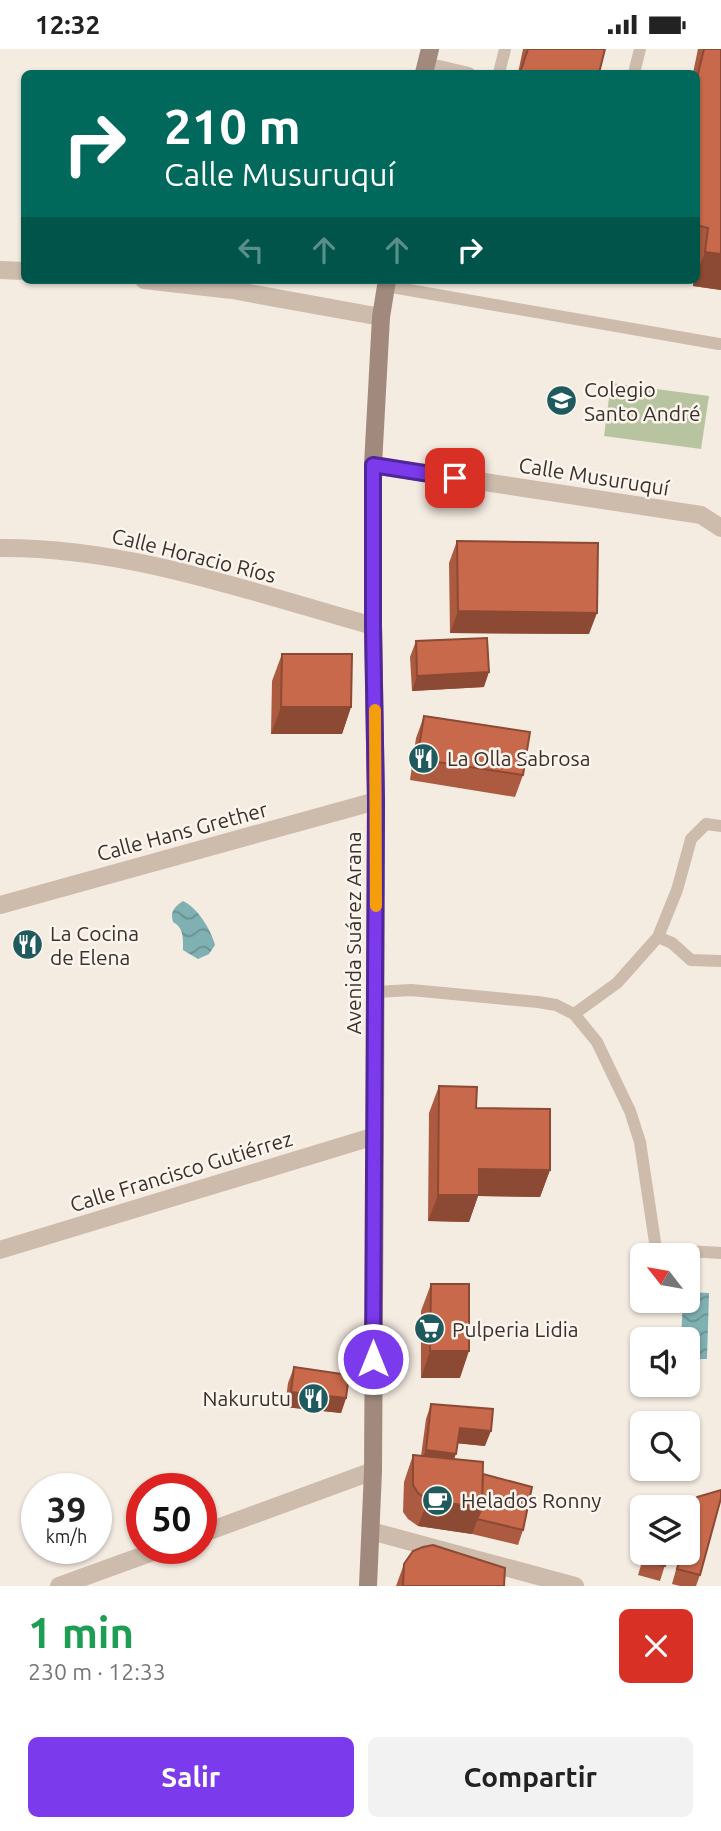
<!DOCTYPE html>
<html lang="es">
<meta charset="utf-8">
<style>
body{margin:0;font-family:Ubuntu,sans-serif;background:#f2f2f2;color:#222;height:100vh;display:flex;flex-direction:column;font-size:26px;white-space:nowrap}
*{box-sizing:border-box;margin:0}
p{font-size:23px;color:#767676}
.icon{flex:none;width:38px;height:38px;fill:none;stroke:currentColor;stroke-width:2;stroke-linecap:round;stroke-linejoin:round}
.map{position:relative;height:1537px;overflow:hidden}
.details{display:flex;flex-direction:column;background:#fff;flex:1}
.details>*{flex:none}
.banner{position:absolute;left:21px;top:21px;width:679px;height:214px;border-radius:10px;box-shadow:0 2px 5px #0004;background:#00695c;color:#fff;overflow:hidden}
.needle{width:46px;rotate:301deg}
.tools{position:absolute;left:630px;top:1194px;display:grid;gap:14px}
.tools a{display:grid;place-items:center;width:70px;height:70px;border-radius:10px;background:#fff;box-shadow:0 2px 5px #0004;font-size:35px}
.speed{position:absolute;left:21px;top:1424px;display:flex;gap:14px;font-size:35px;font-weight:700;text-align:center}
.speed>*{display:grid;place-content:center;width:91px;height:91px;border-radius:50%;background:#fff;box-shadow:0 2px 5px #0004;line-height:1}
.speed small{font-size:18px;font-weight:400}
.speed .limit{border:10px solid #d22;background:#fff;color:#111}
.pin{position:absolute;display:grid;place-items:center;width:60px;height:60px;color:#fff;margin:-30px;border-radius:14px;box-shadow:0 4px 10px #0006}
.me{position:absolute;width:77px;margin:-38px;rotate:0deg;stroke-linejoin:round;filter:drop-shadow(0 0 5px #0008)}
.turn{display:flex;align-items:center;gap:24px;height:147px;padding:0 28px;font-size:32px}
.turn .icon{width:91px;height:91px;stroke-width:2.5}
.turn b{display:block;font-size:49px;line-height:60px}
.lanes{display:flex;align-items:center;height:66px;padding:0 28px;background:#0003;justify-content:center;gap:35px;direction:ltr}
.lanes .off{opacity:.35}
.round{display:grid;place-items:center;flex:none;width:74px;height:74px;border-radius:10px;background:#f2f2f2}
.summary{display:flex;align-items:center;justify-content:space-between;height:119px;padding:0 28px}
h1{font-size:42px;font-weight:600;line-height:52px;color:#1e9e55}
.primary-button{display:flex;gap:14px;margin-top:auto;padding:14px 28px}
.primary-button a{flex:1;height:80px;border-radius:10px;background:#7c3aed;color:#fff;font-size:28px;font-weight:600;line-height:80px;text-align:center}
.primary-button a+a{background:#f2f2f2;color:#222}
.status{display:flex;justify-content:space-between;align-items:center;height:49px;padding:0 35px;background:#fff;direction:ltr}
.status svg{height:19px;fill:currentColor}
.map>svg:first-child{display:block}
.park{fill:#b8c4a0}
.water{fill:url(#water-waves)}
.lines{fill:none;stroke-linecap:round;stroke-linejoin:round}
.service{stroke:#cdbbac;stroke-width:12}
.minor{stroke:#cdbbac;stroke-width:18}
.secondary{stroke:#a18a7d;stroke-width:18}
.wall{fill:#ac5a40}
.shaded-wall{fill:#8c4a34}
.building{fill:#c8694b;stroke:#8c4a34;stroke-width:2}
.route-casing{stroke:#51269a;stroke-width:18}
.route{stroke:#7c3aed;stroke-width:12}
.slow{stroke:#f59e0b;stroke-width:12}
.labels{text-anchor:middle;dominant-baseline:central;stroke-width:5;stroke-linejoin:round;paint-order:stroke}
.poi-label{font-size:21px;fill:#3b302b;stroke:#fbf5ee;text-anchor:start}
.street-label{font-size:21px;fill:#3b302b;stroke:#fbf5ee}
</style>
<div class="status"><b>12:32</b><svg viewBox="0 0 49 12"><path d="M0 12V9h3v3zM5 12V6h3v6zM10 12V3h3v9zM15 12V0h3v12zM26 1h20v11H26zM47 4h2v5h-2z"/></svg></div>
<div class="map">
<svg width="721" height="1537" viewBox="0 0 721 1537">
<defs>
<pattern id="water-waves" width="16" height="10" patternUnits="userSpaceOnUse" patternTransform="scale(1.75)"><rect width="16" height="10" fill="#7fb0b2"/><path d="M0 5q4-4 8 0t8 0" fill="none" stroke="#699091"/></pattern>
</defs>
<rect width="100%" height="100%" fill="#f4ebe1"/>
<path class="park" d="M 611,334 L 709,347 L 701,400 L 604,387 Z"/>
<path class="water" d="M 183,852 C 198,859 211,881 215,896 L 209,905 L 198,910 L 183,901 C 183,889 184,879 173,873 C 170,863 174,858 183,852 Z
M 688,1243 L 709,1244 L 707,1310 L 688,1310 L 688,1290 L 681,1290 L 683,1251 L 688,1251 Z"/>
<g class="lines">
<path class="service" d="M 426,14 L 469,24
M 499,24 L 505,0
M 634,24 L 640,0
M 386,237 L 719,295
M 658,888 L 672,894 L 691,911 L 721,912
M 376,943 L 411,941 L 538,953 L 556,956 L 574,965 L 597,993 L 630,1062 L 640,1093 L 656,1200 L 721,1204
M 574,965 L 617,934 L 658,888 L 677,841 L 691,790 L 706,775 L 721,777"/>
<path class="minor" d="M 0,221 L 24,222
M 144,231 L 232,241 L 381,268
M 373,416 L 701,466 L 721,479
M 0,499 C 128,498 251,543 373,577
M 0,856 L 376,752
M 0,1201 L 375,1087
M 371,1482 L 575,1537
M 201,1485 L 373,1422
M 59,1537 L 161,1500"/>
<path class="secondary" d="M 424,24 L 430,0
M 368,1537 L 373,1422 L 375,1087 L 376,752 L 373,577 L 373,416 L 381,268 L 387,231"/>
</g>
<path class="wall" d="M 523,0 L 605,0 L 599,24 L 518,24 Z
M 698,0 L 721,0 L 721,241 L 693,237 L 693,231 L 696,231 L 696,24 L 693,24 Z
M 457,492 L 589,585 L 450,584 L 449,514 Z
M 416,592 L 484,638 L 412,642 L 410,608 Z
M 282,605 L 351,658 L 342,685 L 271,685 L 272,632 Z
M 424,667 L 523,726 L 515,748 L 410,731 L 416,689 Z
M 439,1037 L 476,1059 L 550,1121 L 540,1148 L 478,1147 L 469,1173 L 428,1172 L 429,1064 Z
M 431,1235 L 460,1329 L 421,1329 L 421,1262 Z
M 294,1318 L 346,1349 L 341,1364 L 285,1358 L 288,1334 Z
M 431,1355 L 485,1397 L 458,1394 L 454,1410 L 483,1425 L 523,1481 L 518,1496 L 472,1485 L 418,1477 L 408,1470 L 403,1463 L 404,1433 L 413,1406 L 421,1407 L 426,1370 Z
M 697,1448 L 700,1526 L 696,1537 L 680,1537 L 672,1535 L 681,1503 L 688,1503 L 688,1478 Z
M 645,1503 L 669,1503 L 660,1532 L 638,1526 Z
M 404,1515 L 504,1537 L 396,1537 Z"/>
<path class="shaded-wall" d="M 705,203 L 721,205 L 721,241 L 693,237 L 695,231 L 696,231 L 696,226 Z
M 458,562 L 597,564 L 589,585 L 450,584 Z
M 489,623 L 484,638 L 412,642 L 417,627 Z
M 281,658 L 351,658 L 342,685 L 271,685 Z
M 479,1120 L 550,1121 L 540,1148 L 478,1147 L 469,1173 L 428,1172 L 438,1146 Z
M 430,1302 L 469,1302 L 460,1329 L 421,1329 Z
M 291,1343 L 346,1349 L 341,1364 L 285,1358 Z
M 460,1379 L 491,1382 L 485,1397 L 454,1394 Z
M 426,1401 L 456,1405 L 450,1420 L 420,1416 Z
M 428,1451 L 482,1459 L 472,1485 L 418,1477 Z"/>
<path class="building" d="M 528,0 L 605,0 L 599,24 L 520,24 Z
M 704,0 L 721,0 L 721,205 L 705,203 L 708,179 L 696,176 L 696,33 Z
M 457,492 L 598,494 L 597,564 L 458,562 Z
M 487,589 L 489,623 L 417,627 L 416,592 Z
M 282,605 L 352,605 L 351,658 L 281,658 Z
M 424,667 L 530,683 L 523,726 L 417,710 Z
M 439,1037 L 477,1038 L 476,1059 L 550,1060 L 550,1121 L 479,1120 L 479,1146 L 438,1146 Z
M 431,1235 L 469,1235 L 469,1302 L 430,1302 Z
M 294,1318 L 349,1326 L 346,1349 L 291,1343 Z
M 431,1355 L 493,1360 L 491,1382 L 460,1379 L 456,1405 L 426,1401 Z
M 413,1406 L 483,1413 L 482,1459 L 428,1451 L 418,1444 L 413,1436 Z
M 483,1425 L 532,1438 L 523,1481 L 477,1470 L 482,1459 Z
M 721,1441 L 721,1449 L 700,1526 L 677,1520 L 682,1503 L 688,1503 L 688,1482 L 697,1448 Z
M 433,1496 L 505,1519 L 504,1537 L 403,1537 L 404,1515 L 413,1502 L 423,1498 Z
M 646,1503 L 669,1503 L 665,1517 L 643,1510 Z"/>
<g class="lines">
<defs>
<path id="route" d="M 373,1310 L 376,752 L 373,577 L 373,416 L 455,429"/>
</defs>
<use href="#route" class="route-casing"/>
<use href="#route" class="route"/>
<path class="slow" d="M 375,661 L 376,857"/>
</g>
<defs>
<symbol id="school-disc" viewBox="-11 -11 22 22"><circle r="9.5" fill="#1f5a5e" stroke="#fbf5ee"/><path d="M0-5L7-2L0 1L-7-2ZM-4 1L0 2.5L4 1V4Q0 6-4 4Z" fill="#fff"/></symbol>
<symbol id="restaurant-disc" viewBox="-11 -11 22 22"><circle r="9.5" fill="#1f5a5e" stroke="#fbf5ee"/><path d="M-5-6h1v4h1v-4h1v4h1v-4h1v5L-1.5 .5V6h-2V.5L-5-1ZM5-6V6H3V1.5H1.5Q1.5-4 5-6Z" fill="#fff"/></symbol>
<symbol id="supermarket-disc" viewBox="-11 -11 22 22"><circle r="9.5" fill="#1f5a5e" stroke="#fbf5ee"/><path d="M-6-5.5h2.5l.6 2H6L4.5 2H-2.5L-4.4-4H-6ZM-1.5 3.2a1.3 1.3 0 1 0 .1 0ZM3 3.2a1.3 1.3 0 1 0 .1 0Z" fill="#fff"/></symbol>
<symbol id="cafe-disc" viewBox="-11 -11 22 22"><circle r="9.5" fill="#1f5a5e" stroke="#fbf5ee"/><path d="M-5.5-4.5H6V0H3Q3 3.5 0 3.5H-2.5Q-5.5 3.5-5.5 0ZM3-3.2v2h1.7v-2ZM-6 4.5H4V6H-6Z" fill="#fff"/></symbol>
</defs>
<g fill-rule="evenodd">
<use href="#school-disc" x="544" y="334" width="35" height="35"/>
<use href="#restaurant-disc" x="406" y="692" width="35" height="35"/>
<use href="#restaurant-disc" x="10" y="878" width="35" height="35"/>
<use href="#supermarket-disc" x="412" y="1262" width="35" height="35"/>
<use href="#restaurant-disc" x="296" y="1332" width="35" height="35"/>
<use href="#cafe-disc" x="420" y="1434" width="35" height="35"/>
</g>
<g class="labels">
<g class="poi-label">
<text x="584" y="340">Colegio<tspan x="584" dy="24">Santo André</tspan></text>
<text x="447" y="709">La Olla Sabrosa</text>
<text x="50" y="884">La Cocina<tspan x="50" dy="24">de Elena</tspan></text>
<text x="452" y="1280">Pulperia Lidia</text>
<text x="291" y="1349" text-anchor="end">Nakurutu</text>
<text x="461" y="1451">Helados Ronny</text>
</g>
<g class="street-label">
<text transform="translate(594 427) rotate(9)">Calle Musuruquí</text>
<text transform="translate(194 506) rotate(14)">Calle Horacio Ríos</text>
<text transform="translate(182 782) rotate(-15)">Calle Hans Grether</text>
<text transform="translate(353 884) rotate(-90)">Avenida Suárez Arana</text>
<text transform="translate(181 1122) rotate(-17)">Calle Francisco Gutiérrez</text>
</g>
</g>
</svg>
<div class="tools">
<a><svg class="needle" viewBox="-14 -14 28 28"><path d="M0-13l5 13h-10z" fill="#e53935"/><path d="M0 13l5-13h-10z" fill="#767676"/></svg></a>
<a><svg class="icon" aria-label="sound" viewBox="0 0 24 24"><path d="M4 9h4l5-4v14l-5-4H4zM17 9q2 3 0 6"/></svg></a>
<a><svg class="icon" aria-label="search" viewBox="0 0 24 24"><circle cx="10" cy="10" r="6"/><path d="M15 15l6 6"/></svg></a>
<a><svg class="icon" aria-label="layers" viewBox="0 0 24 24"><path d="M12 4l9 5-9 5-9-5zM3 14l9 5 9-5"/></svg></a>
</div>
<div class="speed"><div>39<small>km/h</small></div><div class="limit">50</div></div>
<div class="pin" style="left:455px;top:429px;background:#d93025"><svg class="icon" aria-label="arrive" viewBox="0 0 24 24"><path d="M6 21V4h12l-3 4 3 4H6"/></svg></div>
<svg class="me" style="left:373px;top:1310px" viewBox="-20 -20 40 40"><circle r="17" fill="#7c3aed" stroke="#fff" stroke-width="3"/><path d="M0-11L8 9 0 5-8 9z" fill="#fff"/></svg>
<div class="banner">
<div class="turn"><svg class="icon" aria-label="right" viewBox="0 0 24 24"><path d="M7 20v-9h11M14 6l5 5-5 5"/></svg><div><b>210 m</b>Calle Musuruquí</div></div>
<div class="lanes"><svg class="icon off" aria-label="left" viewBox="0 0 24 24"><path d="M17 20v-9H6M10 6l-5 5 5 5"/></svg><svg class="icon off" aria-label="ahead" viewBox="0 0 24 24"><path d="M12 20V5M6 11l6-6 6 6"/></svg><svg class="icon off" aria-label="ahead" viewBox="0 0 24 24"><path d="M12 20V5M6 11l6-6 6 6"/></svg><svg class="icon" aria-label="right" viewBox="0 0 24 24"><path d="M7 20v-9h11M14 6l5 5-5 5"/></svg></div>
</div>
</div>
<section class="details">
<div class="summary"><div><h1>1 min</h1><p>230 m · 12:33</p></div><a class="round" style="background:#d93025;color:#fff"><svg class="icon" aria-label="close" viewBox="0 0 24 24"><path d="M6 6l12 12M18 6L6 18"/></svg></a></div>
<div class="primary-button"><a>Salir</a><a>Compartir</a></div>
</section>
